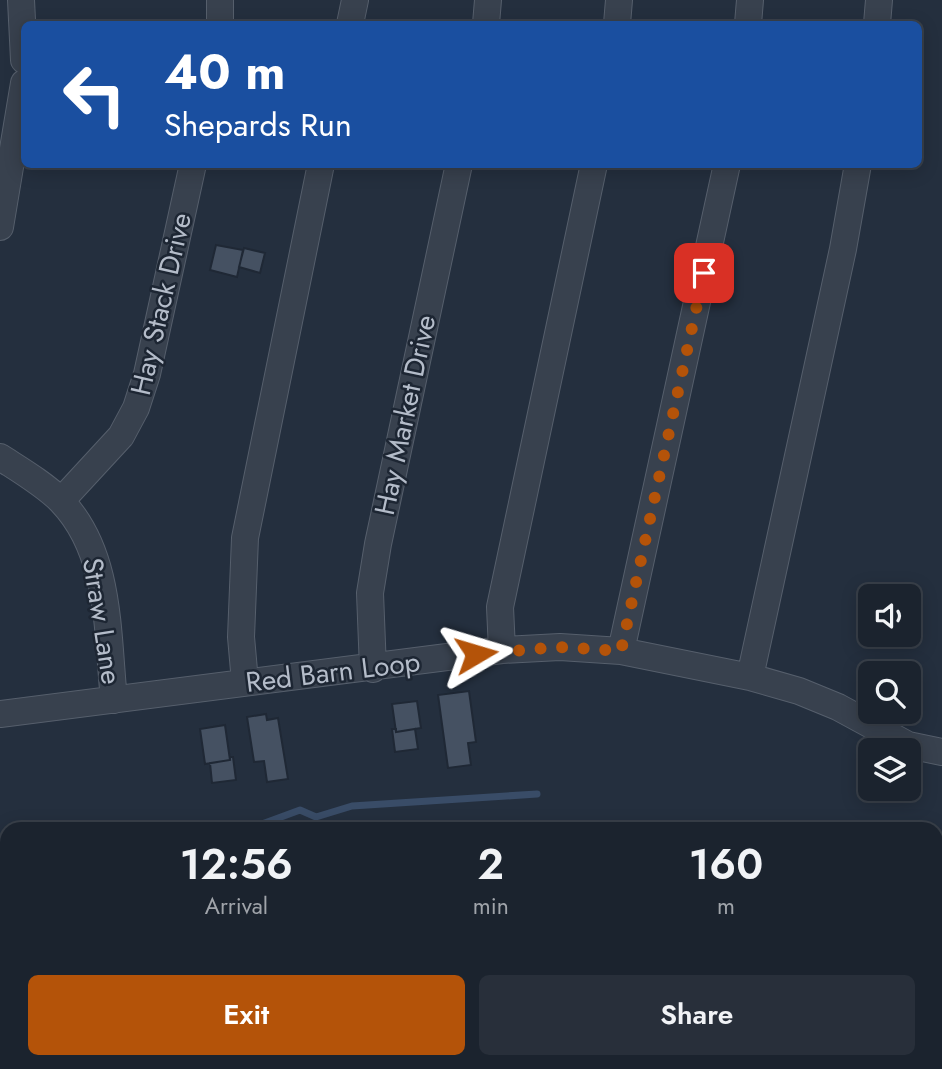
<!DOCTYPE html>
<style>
body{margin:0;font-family:Jost,sans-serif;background:#282f3a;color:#f1f3f6;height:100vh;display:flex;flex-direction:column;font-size:26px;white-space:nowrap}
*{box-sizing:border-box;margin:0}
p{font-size:23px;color:#a0a4aa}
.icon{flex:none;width:38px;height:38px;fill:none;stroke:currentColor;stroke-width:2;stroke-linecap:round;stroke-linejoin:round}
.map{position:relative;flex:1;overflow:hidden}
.drawer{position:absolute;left:0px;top:822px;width:943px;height:247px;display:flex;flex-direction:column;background:#1b232e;border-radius:21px 21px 0 0;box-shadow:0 4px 18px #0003,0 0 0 2px #39404a}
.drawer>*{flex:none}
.hud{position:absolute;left:21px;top:21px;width:901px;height:147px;border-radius:10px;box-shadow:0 4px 18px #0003,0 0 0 2px #39404a;background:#1a4fa0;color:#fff;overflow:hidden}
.fabs{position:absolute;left:858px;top:584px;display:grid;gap:14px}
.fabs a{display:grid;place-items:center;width:63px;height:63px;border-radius:10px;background:#1b232e;box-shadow:0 4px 18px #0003,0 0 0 2px #39404a;font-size:35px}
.pin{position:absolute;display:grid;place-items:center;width:60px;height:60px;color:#fff;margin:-30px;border-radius:14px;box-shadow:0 4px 10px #0006}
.me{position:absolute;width:77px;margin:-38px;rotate:83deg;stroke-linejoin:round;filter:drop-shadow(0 0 5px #0008)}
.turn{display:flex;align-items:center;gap:24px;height:147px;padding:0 28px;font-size:32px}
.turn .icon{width:91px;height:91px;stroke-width:2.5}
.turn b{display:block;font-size:49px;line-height:60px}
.eta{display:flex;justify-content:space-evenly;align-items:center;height:119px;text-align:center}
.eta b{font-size:42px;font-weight:600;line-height:49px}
.button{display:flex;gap:14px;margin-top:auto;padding:14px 28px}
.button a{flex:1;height:80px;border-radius:10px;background:#b45309;color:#fff;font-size:28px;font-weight:600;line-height:80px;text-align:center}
.button a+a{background:#282f3a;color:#f1f3f6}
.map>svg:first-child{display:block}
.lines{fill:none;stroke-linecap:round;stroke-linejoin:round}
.stream{stroke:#394c67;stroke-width:7}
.building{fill:#455162;stroke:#1f2835;stroke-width:2}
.minor-casing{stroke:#565f6c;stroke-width:28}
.minor{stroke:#38414e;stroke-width:26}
.route{stroke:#b45309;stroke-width:12;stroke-dasharray:0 21.6}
.labels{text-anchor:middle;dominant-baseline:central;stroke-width:5;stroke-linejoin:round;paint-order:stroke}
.street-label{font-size:28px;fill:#b4bcc9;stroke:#1d2633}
</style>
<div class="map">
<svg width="942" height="1069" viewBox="0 0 942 1069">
<rect width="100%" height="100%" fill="#242f3e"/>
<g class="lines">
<path class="stream" d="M 246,830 L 300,810 L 316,817 L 352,806 L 537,794
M 0,898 L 7,896"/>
</g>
<path class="building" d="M 216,245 L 243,250 L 237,277 L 210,270 Z
M 244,248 L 265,253 L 260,273 L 239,267 Z
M 469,691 L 476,742 L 468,743 L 471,765 L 448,768 L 438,695 Z
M 417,701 L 421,728 L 396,732 L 392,704 Z
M 266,714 L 267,720 L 278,718 L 288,779 L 267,782 L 264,761 L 254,762 L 247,717 Z
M 225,725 L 230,760 L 205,764 L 200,729 Z
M 392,729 L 396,729 L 396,732 L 415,729 L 418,749 L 395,752 Z
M 230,757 L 233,757 L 236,780 L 212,783 L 210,763 L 230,760 Z"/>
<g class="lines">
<defs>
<path id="minor" d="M 21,0 L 24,60
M 220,0 L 220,24
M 350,24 L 355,0
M 486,24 L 488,0
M 617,24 L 619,0
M 748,24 L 750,0
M 877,24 L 879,0
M 0,227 L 24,83
M 0,457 C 20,470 44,484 61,501 C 111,553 107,632 114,700
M 61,501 L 121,436 L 136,408 L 147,374 L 193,164
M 502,650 L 500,607 L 594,164
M 621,651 L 727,164
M 373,669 L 370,593 L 378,544 L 459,164
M 750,677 L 843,249 L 858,164
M 245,682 L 241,637 L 245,538 L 321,164
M 0,714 L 502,650 L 560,647 L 621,651 L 750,677 L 799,691 L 838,707 L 908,745 L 942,752
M 936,933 L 942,930
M 326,1062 L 328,1069
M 702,1062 L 706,1069
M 908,1062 L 912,1069
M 643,1069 L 659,1062"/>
</defs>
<use href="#minor" class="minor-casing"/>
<use href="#minor" class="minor"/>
</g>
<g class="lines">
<path class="route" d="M 476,654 L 560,647 L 621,651 L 704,273"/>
</g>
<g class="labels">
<g class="street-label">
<text transform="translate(161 304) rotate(-77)">Hay Stack Drive</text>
<text transform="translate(405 415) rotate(-78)">Hay Market Drive</text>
<text transform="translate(102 621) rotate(81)">Straw Lane</text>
<text transform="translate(333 672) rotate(-7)">Red Barn Loop</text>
</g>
</g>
</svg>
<div class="fabs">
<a><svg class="icon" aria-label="sound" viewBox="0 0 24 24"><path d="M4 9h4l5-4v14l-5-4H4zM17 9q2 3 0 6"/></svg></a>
<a><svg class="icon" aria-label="search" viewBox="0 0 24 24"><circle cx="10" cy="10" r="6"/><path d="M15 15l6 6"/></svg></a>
<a><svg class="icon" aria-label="layers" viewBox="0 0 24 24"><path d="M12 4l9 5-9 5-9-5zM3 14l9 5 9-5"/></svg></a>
</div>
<div class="pin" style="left:704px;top:273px;background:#d93025"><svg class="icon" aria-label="arrive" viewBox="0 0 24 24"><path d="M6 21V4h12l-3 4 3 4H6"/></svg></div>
<svg class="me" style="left:476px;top:654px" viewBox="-20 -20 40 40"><path d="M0-17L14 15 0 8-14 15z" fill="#b45309" stroke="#fff" stroke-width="4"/></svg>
<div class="hud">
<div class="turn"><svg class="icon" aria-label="left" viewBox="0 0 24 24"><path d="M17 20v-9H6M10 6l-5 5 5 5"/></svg><div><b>40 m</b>Shepards Run</div></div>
</div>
<section class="drawer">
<div class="eta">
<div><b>12:56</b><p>Arrival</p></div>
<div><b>2</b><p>min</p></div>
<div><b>160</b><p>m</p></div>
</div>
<div class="button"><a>Exit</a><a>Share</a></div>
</section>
</div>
